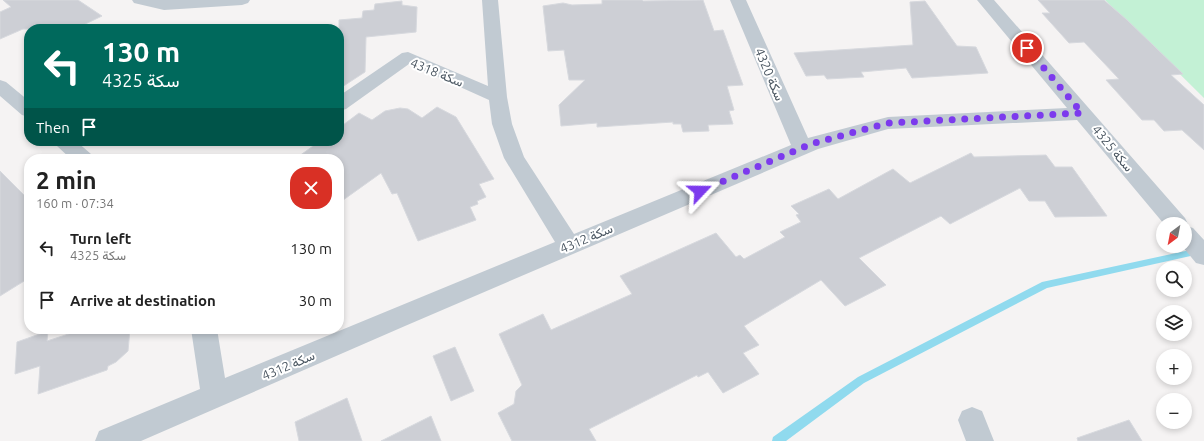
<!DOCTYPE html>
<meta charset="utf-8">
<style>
body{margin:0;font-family:Ubuntu,Vazirmatn,sans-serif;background:#f2f2f2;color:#222;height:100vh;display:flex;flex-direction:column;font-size:15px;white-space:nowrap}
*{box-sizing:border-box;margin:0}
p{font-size:13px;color:#767676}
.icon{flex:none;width:22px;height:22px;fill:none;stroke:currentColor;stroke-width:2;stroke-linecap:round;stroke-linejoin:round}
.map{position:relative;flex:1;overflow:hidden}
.drawer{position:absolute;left:24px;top:154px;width:320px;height:180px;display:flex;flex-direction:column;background:#fff;border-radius:16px;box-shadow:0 2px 6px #0003}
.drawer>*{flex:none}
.banner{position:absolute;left:24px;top:24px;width:320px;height:122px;border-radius:16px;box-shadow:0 2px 6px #0003;background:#00695c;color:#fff;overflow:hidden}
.needle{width:26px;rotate:212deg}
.fabs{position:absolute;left:1156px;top:217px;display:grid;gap:8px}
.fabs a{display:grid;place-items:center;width:36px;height:36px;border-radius:50%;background:#fff;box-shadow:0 2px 6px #0003;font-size:20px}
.pin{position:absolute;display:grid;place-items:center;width:34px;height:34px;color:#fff;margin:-17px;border:2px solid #fff;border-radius:50%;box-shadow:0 1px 4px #0007}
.me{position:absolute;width:44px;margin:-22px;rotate:67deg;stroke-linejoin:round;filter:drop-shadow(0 0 3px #0008)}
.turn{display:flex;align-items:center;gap:14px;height:84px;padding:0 12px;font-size:18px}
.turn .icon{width:52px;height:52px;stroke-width:2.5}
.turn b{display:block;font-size:28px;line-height:34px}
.then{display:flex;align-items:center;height:38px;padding:0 12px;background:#0003;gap:8px;font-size:15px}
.round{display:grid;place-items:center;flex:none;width:42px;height:42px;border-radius:16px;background:#f2f2f2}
.overview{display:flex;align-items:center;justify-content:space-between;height:68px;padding:0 12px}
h1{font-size:24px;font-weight:600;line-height:30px}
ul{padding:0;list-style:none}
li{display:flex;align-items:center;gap:12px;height:52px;padding:0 12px}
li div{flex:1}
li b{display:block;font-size:15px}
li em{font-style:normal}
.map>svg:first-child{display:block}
.green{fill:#c3f1d5}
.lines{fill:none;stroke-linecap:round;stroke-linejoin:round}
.stream{fill:#90daee;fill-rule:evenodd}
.building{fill:#cdcfd5;stroke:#d7d9de}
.minor{fill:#c1cad2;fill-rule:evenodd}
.route{stroke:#7c3aed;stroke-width:7;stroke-dasharray:0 12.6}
.labels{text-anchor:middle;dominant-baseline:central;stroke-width:4;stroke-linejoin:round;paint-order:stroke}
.street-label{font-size:13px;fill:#4a5661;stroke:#fff}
</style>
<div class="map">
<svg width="1204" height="441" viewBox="0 0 1204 441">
<rect width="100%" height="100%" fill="#f5f3f3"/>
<path class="green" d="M 1105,0 L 1204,0 L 1204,98 L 1201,95 Z"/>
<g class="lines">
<path class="stream" d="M 1204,247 L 1204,253 L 1047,288 L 864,383 L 786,441 L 772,441 L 773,437 L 858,377 L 1042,282 Z"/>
</g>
<path class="building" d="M 3,0 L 78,0 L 102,16 L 75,29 L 23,29 L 0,39 L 0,12 L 11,7 Z
M 602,0 L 642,0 L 643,1 L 703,0 L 714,31 L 723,30 L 743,85 L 727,86 L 734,110 L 729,111 L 733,124 L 708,125 L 709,131 L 683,132 L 681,124 L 673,124 L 673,122 L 597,127 L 597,123 L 561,126 L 559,105 L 585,80 L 569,80 L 564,50 L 548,51 L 543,6 L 563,3 L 572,5 L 602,4 Z
M 1038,0 L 1104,0 L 1127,20 L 1183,74 L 1171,75 L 1204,105 L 1204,150 L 1182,130 L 1164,131 L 1154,120 L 1142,120 L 1106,80 L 1119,79 L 1084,42 L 1069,43 L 1042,13 L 1050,13 Z
M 402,1 L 402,5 L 417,7 L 416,32 L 366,37 L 365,72 L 339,89 L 339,20 L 362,18 L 363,11 L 374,10 L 375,4 Z
M 925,1 L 957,46 L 976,47 L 988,73 L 912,78 L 906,68 L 861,72 L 864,77 L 827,79 L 824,75 L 806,76 L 794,53 L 913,45 L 910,2 Z
M 437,107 L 456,117 L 494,179 L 479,184 L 486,197 L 477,201 L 478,204 L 470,207 L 476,220 L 418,241 L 397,193 L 392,194 L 381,173 L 339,203 L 339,159 L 295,159 L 320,141 L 339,141 L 339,128 L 359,113 L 372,120 L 385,111 L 400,108 L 408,109 L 422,118 Z
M 971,153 L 974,157 L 1046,155 L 1055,167 L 1072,167 L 1107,216 L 1055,217 L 1045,201 L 1029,201 L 1020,188 L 950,224 L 941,216 L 859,258 L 886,285 L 845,306 L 821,280 L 744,326 L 759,345 L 743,353 L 759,374 L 723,393 L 708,372 L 698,377 L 697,375 L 589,429 L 596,441 L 512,441 L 498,413 L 514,404 L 516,391 L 522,385 L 499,334 L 543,314 L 551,330 L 632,294 L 620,276 L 716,233 L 736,257 L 740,255 L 744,259 L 785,237 L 780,232 L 801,222 L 796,215 L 799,214 L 791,206 L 829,189 L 838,199 L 893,169 L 910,183 Z
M 0,171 L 29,200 L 29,278 L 0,296 Z
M 84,329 L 130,329 L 128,351 L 116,362 L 108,366 L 107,370 L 38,394 L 40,366 L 15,374 L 17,342 L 48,331 L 47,341 Z
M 455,347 L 474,391 L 451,401 L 433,356 Z
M 347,398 L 362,441 L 299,441 L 295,422 Z
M 431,416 L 441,441 L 381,441 Z
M 1129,420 L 1142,441 L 1078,441 L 1077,438 Z"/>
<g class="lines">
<path class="minor" d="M 132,0 L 250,0 L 248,3 L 242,5 L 164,10 L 134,3 Z
M 482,0 L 498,0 L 507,97 L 512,124 L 524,157 L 574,234 L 791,145 L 730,0 L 746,0 L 808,138 L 888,117 L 1067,108 L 977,0 L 994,0 L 1185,218 L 1188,224 L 1187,226 L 1193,228 L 1204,240 L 1204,265 L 1196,263 L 1182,246 L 1185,246 L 1185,224 L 1164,224 L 1077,120 L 888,129 L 818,149 L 405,326 L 141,441 L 95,441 L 99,431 L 200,389 L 191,329 L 217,329 L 225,378 L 555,242 L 504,158 L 492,124 L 489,100 L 409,64 L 346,109 L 339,111 L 339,96 L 402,53 L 408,52 L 488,86 Z
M 0,80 L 6,82 L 29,101 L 29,117 L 22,115 L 0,96 Z
M 54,141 L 76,141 L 91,154 L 94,159 L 71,159 L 57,146 Z
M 972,407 L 982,411 L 994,441 L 966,441 L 958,420 L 962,411 Z"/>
</g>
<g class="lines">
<path class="route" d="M 700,191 L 811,144 L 888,123 L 1082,113 L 1027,48"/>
</g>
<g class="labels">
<g class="street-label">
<text transform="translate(437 72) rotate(22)">سكة 4318</text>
<text transform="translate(770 74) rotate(67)">سكة 4320</text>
<text transform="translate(1113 148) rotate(50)">سكة 4325</text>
<text transform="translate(586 238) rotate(-23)">سكة 4312</text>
<text transform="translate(288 365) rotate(-23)">سكة 4312</text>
</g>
</g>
</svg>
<div class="fabs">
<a><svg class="needle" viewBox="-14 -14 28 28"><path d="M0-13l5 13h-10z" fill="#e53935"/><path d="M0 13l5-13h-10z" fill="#767676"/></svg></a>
<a><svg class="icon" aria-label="search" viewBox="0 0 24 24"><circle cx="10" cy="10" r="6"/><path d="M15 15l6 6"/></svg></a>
<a><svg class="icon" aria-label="layers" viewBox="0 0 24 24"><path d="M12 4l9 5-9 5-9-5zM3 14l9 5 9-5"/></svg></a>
<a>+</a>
<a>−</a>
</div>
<div class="pin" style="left:1027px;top:48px;background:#d93025"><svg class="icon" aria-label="arrive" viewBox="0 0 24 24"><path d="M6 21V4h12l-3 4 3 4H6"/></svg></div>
<svg class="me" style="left:700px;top:191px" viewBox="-20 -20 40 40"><path d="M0-17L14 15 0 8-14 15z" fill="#7c3aed" stroke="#fff" stroke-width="4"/></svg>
<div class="banner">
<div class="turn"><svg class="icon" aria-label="left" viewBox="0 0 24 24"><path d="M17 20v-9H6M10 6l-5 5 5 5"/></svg><div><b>130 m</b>سكة 4325</div></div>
<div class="then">Then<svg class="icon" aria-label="arrive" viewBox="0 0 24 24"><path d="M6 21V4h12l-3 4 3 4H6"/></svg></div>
</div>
<section class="drawer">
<div class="overview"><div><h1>2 min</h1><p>160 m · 07:34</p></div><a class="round" style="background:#d93025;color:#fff"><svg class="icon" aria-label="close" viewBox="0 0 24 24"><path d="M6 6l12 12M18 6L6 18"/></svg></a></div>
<ul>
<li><svg class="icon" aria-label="left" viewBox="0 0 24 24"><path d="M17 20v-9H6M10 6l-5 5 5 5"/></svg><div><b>Turn left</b><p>سكة 4325</p></div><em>130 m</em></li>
<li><svg class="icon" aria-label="arrive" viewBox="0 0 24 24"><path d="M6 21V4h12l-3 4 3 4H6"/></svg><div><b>Arrive at destination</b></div><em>30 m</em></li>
</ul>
</section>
</div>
